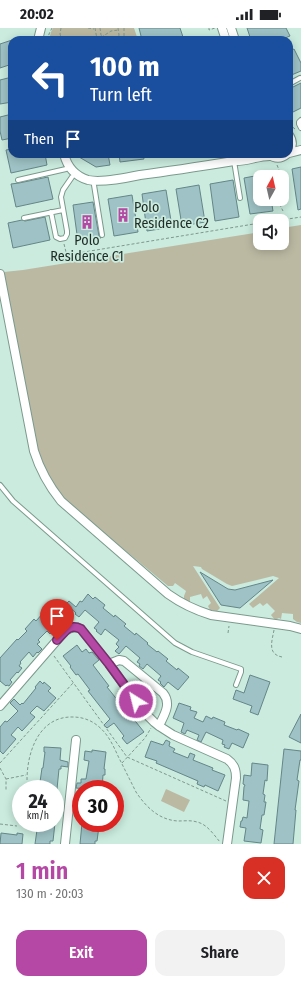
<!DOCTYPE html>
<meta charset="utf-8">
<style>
body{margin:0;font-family:"Fira Sans Condensed",sans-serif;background:#f2f2f2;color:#202124;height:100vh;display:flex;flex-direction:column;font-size:15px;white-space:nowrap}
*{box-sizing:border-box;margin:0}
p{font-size:13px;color:#757577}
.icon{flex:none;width:22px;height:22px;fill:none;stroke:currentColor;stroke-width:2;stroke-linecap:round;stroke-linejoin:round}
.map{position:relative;height:816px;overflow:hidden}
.sheet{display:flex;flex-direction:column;background:#fff;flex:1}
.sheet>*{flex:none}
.hud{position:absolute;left:8px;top:8px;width:285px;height:122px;border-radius:12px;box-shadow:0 2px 10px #0003;background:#1a4fa0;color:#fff;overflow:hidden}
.needle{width:26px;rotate:8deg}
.buttons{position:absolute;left:253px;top:142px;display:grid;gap:8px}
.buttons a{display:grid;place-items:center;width:36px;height:36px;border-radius:8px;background:#fff;box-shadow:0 2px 10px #0003;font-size:20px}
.speed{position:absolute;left:12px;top:752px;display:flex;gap:8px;font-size:20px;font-weight:700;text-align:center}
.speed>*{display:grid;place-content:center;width:52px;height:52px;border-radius:50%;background:#fff;box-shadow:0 2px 10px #0003;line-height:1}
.speed small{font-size:10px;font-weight:400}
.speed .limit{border:6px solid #d22;background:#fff;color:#111}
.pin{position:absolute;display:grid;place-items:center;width:34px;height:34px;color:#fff;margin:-41px -17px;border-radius:50% 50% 50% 0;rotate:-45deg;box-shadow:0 0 4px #0007}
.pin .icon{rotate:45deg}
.me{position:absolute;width:44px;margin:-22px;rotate:324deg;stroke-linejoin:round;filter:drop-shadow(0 0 3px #0008)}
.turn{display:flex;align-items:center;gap:14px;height:84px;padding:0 16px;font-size:18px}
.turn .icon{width:52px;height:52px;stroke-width:2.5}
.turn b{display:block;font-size:28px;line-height:34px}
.then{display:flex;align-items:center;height:38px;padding:0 16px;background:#0003;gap:8px;font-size:15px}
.round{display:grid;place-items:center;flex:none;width:42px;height:42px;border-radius:12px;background:#f2f2f2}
.head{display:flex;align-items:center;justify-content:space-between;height:68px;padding:0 16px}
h1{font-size:24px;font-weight:600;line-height:30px;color:#b547a5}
.button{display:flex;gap:8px;margin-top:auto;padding:8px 16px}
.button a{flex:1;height:46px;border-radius:12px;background:#b547a5;color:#fff;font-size:16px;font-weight:600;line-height:46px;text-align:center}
.button a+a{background:#f2f2f2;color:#202124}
.status{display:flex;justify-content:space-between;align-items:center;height:28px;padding:0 20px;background:#fff;direction:ltr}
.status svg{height:11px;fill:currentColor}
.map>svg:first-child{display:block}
.green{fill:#bbb9a2}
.building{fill:#9ec2c5;stroke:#648688}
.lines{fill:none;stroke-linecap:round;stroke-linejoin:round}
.service-casing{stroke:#7b9a8e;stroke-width:6}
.minor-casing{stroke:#7b9a8e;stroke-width:10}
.path{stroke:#80988f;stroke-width:1;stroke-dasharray:3 2;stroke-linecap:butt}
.service{stroke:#fff;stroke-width:4}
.minor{stroke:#fff;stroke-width:8}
.route-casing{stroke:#762e6b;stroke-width:10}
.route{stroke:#b547a5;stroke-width:7}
.labels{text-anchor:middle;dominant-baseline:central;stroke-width:3.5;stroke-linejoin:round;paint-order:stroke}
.poi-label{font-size:14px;fill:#1f2b26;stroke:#caebde;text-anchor:start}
</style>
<div class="status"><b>20:02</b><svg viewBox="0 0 49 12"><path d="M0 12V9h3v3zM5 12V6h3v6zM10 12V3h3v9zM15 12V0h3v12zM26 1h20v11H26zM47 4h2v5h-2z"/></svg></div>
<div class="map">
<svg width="301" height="816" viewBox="0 0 301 816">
<rect width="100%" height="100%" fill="#caebde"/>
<path class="green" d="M 53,0 L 134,0 L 138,12 L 49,12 L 51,4 Z
M 301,197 L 301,595 L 297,594 L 293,591 L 293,586 L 282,585 L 281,591 L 279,590 L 275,592 L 271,587 L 275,583 L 267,575 L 263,578 L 260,575 L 253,580 L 249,576 L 279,550 L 273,548 L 232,558 L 227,556 L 202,541 L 201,539 L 193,538 L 220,580 L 217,583 L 210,582 L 208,578 L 211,575 L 207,568 L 203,571 L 201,566 L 190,569 L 190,575 L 184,571 L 184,568 L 186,563 L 175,555 L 173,558 L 168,558 L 68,475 C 52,458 43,440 36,417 L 4,244 L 23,242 L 260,204 L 260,215 L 282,215 L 282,200 Z
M 166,761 L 190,772 L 184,784 L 161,773 Z"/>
<path class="building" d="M 139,0 L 180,0 L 184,12 L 142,12 Z
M 247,0 L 286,0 L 290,8 L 280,12 L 251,12 Z
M 12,12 L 12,36 L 0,40 L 0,16 Z
M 294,21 L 301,35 L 301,43 L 289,48 L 289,23 Z
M 12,49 L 12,74 L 0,76 L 0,52 Z
M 301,55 L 301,80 L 289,86 L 289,61 Z
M 12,86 L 12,110 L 2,112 L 0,103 L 0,89 Z
M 12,121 L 12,126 L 45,126 L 47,137 L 11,145 L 6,122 Z
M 74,126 L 108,126 L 110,137 L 96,139 Z
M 119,126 L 143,126 L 144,131 L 120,134 Z
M 301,139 L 301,181 L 298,182 L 292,141 Z
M 260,147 L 260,171 L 271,171 L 273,183 L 250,186 L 244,150 Z
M 48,149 L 53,171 L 16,179 L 11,156 L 19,155 Z
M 233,152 L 239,189 L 215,193 L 210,156 Z
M 199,157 L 205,194 L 182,198 L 176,161 Z
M 166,162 L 172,199 L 147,203 L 142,166 Z
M 132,167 L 138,204 L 114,208 L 108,171 Z
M 93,174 L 99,208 L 101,210 L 78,214 L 73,177 Z
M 45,189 L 50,212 L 13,220 L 8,195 L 22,192 L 25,193 Z
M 200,544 L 228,561 L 235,562 L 273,552 L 240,580 L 221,577 Z
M 88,566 L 93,571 L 95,569 L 105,577 L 103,580 L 114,589 L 115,587 L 126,596 L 124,598 L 135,607 L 136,605 L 148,615 L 147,616 L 157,624 L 158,623 L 168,631 L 166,633 L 177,642 L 178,640 L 189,649 L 178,662 L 168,654 L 164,659 L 160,655 L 161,654 L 158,652 L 161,648 L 147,636 L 143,641 L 139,638 L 140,636 L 137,634 L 140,630 L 126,618 L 119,626 L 115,623 L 119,619 L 116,616 L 119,612 L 105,601 L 101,607 L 96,603 L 97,602 L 94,600 L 99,594 L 85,582 L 79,589 L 75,586 L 76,585 L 66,576 L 69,573 L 76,579 L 80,573 L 82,574 Z
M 50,573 L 64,585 L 56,594 L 57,594 L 54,598 L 57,601 L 53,605 L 52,604 L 50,606 L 47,603 L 38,612 L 40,614 L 37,616 L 42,621 L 38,625 L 37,624 L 33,629 L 29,624 L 20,634 L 21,635 L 19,638 L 22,640 L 18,645 L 17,644 L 10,652 L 12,654 L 9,658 L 7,657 L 6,658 L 0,653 L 0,630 L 17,611 L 18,612 L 27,603 L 25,601 L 34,591 L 36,593 L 44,584 L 42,582 Z
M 77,617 L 82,624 L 86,621 L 89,625 L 92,624 L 99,632 L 93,637 L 109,658 L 107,659 L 119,674 L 120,675 L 125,672 L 128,676 L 124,679 L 144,704 L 127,716 L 122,710 L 124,708 L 114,695 L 107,700 L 104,697 L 110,691 L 88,663 L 90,662 L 78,646 L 76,647 L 70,639 L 71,638 L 63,628 Z
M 250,647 L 270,654 L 258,687 L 250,684 L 252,678 L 233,671 L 236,662 L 244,665 Z
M 40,653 L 43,656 L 44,654 L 51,660 L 48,663 L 56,670 L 44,683 L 37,678 L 30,685 L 35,689 L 22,703 L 18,699 L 11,707 L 16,711 L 3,726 L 0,723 L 0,699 L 5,693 L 7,694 L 18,683 L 10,675 L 14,671 L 20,677 L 22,675 L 23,676 L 36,660 L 35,659 Z
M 179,675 L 191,679 L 190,682 L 197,684 L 194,690 L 203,694 L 206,688 L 212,691 L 213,689 L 225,694 L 224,697 L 237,702 L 238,701 L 249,706 L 243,720 L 232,715 L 229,721 L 224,719 L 225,717 L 222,716 L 223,712 L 206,704 L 201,714 L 197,712 L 199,707 L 187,702 L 185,706 L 181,704 L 184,695 L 173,690 Z
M 301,686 L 301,715 L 289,709 Z
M 166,712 L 170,714 L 169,718 L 175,721 L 173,724 L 188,730 L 190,725 L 195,727 L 193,732 L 213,740 L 212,742 L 225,747 L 218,763 L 205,757 L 204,759 L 197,756 L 198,753 L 156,735 L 157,733 L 145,729 L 151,713 L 163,717 Z
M 44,719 L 61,720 L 60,732 L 68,734 L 68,739 L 61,738 L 61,741 L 59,741 L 57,761 L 41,761 L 42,754 L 40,754 L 42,740 L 43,740 L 45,724 L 44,724 Z
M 284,721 L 301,723 L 301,732 L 300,732 L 297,752 L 299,753 L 295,782 L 296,782 L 293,816 L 274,816 Z
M 92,722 L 106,724 L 104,741 L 105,741 L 105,747 L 103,747 L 102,761 L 86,761 L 76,760 L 77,755 L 81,755 L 81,751 L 86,751 L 89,733 L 84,732 L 85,723 L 92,724 Z
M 252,735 L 268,737 L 267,753 L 265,752 L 263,766 L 265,767 L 264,774 L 266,774 L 264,787 L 262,787 L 260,801 L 263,802 L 261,815 L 244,813 L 246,800 L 240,799 L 241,793 L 242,793 L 243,789 L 247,790 L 249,773 L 243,772 L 244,759 L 245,757 L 243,756 L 244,747 L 251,748 Z
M 37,795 L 55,795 L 53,813 L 50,813 L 50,816 L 35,816 L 37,802 L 30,801 L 31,796 L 37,796 Z
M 82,795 L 94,795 L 94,798 L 99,798 L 97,813 L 95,813 L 95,816 L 80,816 Z
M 1,805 L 17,807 L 17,805 L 23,806 L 22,816 L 0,816 Z"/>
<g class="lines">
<defs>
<path id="service" d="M 289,56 L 300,50
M 301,92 L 299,94 L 299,96 L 301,100
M 234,133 L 240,170
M 18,152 L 66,141
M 94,157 L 102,207
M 51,184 L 56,209 L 60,211 L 65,210 L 67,206 L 67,203 L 61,169 L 63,162 L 72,149
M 24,190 L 63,182
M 0,457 L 13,473 L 175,615 L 192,624 L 241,641 L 241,644 L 236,657"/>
<path id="minor" d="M 222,0 L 226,12
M 231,0 L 235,12
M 38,12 L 41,0
M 289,107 C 293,113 293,118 289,124
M 289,125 L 301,122
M 64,126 C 67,138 75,148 88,152 C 101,155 126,150 140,147 C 171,143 203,138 234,133 C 247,134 259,127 272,128
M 268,126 C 275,131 281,131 287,126
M 0,246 L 34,423 C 40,442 49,458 61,473 L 168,566 C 182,576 195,582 211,587 L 290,598 L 301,601
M 109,636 L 119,632 L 124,633 L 163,665 C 172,676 164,687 159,698
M 0,678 L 65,603 C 70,599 75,598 81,601 L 109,636 L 143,683 L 154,694 L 159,698 L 173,707 L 227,731 C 234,736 236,741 236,750 L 227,816
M 65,816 L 76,712"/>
</defs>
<use href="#service" class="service-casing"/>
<use href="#minor" class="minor-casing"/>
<path class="path" d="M 61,0 L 60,6 L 62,12
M 88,0 L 94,1
M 95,0 L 97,11
M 100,0 L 101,7 L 104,12
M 118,0 L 119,7 L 118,12
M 124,0 L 124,12
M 209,0 L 209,2 L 215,0
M 48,12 L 49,6 L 52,0
M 97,12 L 111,3 L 119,2
M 289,96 L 295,101
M 277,137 L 282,149 L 282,157
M 280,171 L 280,177 L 283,183
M 275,193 L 301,189
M 64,216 L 66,224 L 70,226 L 72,226 L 260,195
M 274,602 C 272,613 267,626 282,629
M 228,605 L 229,598
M 54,628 L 127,729 L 226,773
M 0,735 L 73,655
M 122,735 L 145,710 L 151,700
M 0,740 L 6,751 L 6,762
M 6,751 L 26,747
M 27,752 C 27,724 39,688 73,689 C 82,689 91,692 98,698 C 108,706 113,717 118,728 C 124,740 130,752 136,764 C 146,779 159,792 178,793 C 184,793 191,792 197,794 C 207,796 214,807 220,814
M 0,796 L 17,798"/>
<use href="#service" class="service"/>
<use href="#minor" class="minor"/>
</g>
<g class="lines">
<defs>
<path id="route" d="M 57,612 C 65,604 69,595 81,601 L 109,636 L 136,673"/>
</defs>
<use href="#route" class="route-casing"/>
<use href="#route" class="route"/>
</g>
<defs>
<symbol id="building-bare" viewBox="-9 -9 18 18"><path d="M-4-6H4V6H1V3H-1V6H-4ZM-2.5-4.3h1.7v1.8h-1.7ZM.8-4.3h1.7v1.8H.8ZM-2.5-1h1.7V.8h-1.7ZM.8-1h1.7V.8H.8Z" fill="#b547a5" stroke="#caebde" stroke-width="2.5" paint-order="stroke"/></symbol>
</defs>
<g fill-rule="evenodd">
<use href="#building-bare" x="113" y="177" width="20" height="20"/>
<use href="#building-bare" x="77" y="184" width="20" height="20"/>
</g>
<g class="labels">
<g class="poi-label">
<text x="134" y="179">Polo<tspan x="134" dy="16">Residence C2</tspan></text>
<text x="87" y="212" text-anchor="middle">Polo<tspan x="87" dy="16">Residence C1</tspan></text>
</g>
</g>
</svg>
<div class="buttons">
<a><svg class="needle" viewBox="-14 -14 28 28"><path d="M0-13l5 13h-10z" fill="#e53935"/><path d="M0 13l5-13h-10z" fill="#757577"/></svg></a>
<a><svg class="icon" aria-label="sound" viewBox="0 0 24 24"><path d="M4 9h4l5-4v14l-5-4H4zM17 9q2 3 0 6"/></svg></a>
</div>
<div class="speed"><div>24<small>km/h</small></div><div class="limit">30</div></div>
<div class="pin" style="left:57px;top:612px;background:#d93025"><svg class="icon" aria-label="arrive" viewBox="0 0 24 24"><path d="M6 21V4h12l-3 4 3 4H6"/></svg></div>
<svg class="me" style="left:136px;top:673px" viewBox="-20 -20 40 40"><circle r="17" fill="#b547a5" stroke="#fff" stroke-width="3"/><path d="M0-11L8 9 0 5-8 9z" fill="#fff"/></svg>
<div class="hud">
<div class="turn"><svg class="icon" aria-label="left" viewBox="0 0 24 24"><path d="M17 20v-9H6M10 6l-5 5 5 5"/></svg><div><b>100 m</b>Turn left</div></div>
<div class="then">Then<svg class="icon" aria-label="arrive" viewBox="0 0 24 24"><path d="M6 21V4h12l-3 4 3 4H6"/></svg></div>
</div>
</div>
<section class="sheet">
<div class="head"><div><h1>1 min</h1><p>130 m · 20:03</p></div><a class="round" style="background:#d93025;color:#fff"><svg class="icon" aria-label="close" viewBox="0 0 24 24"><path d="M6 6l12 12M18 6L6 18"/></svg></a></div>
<div class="button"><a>Exit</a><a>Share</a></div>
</section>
